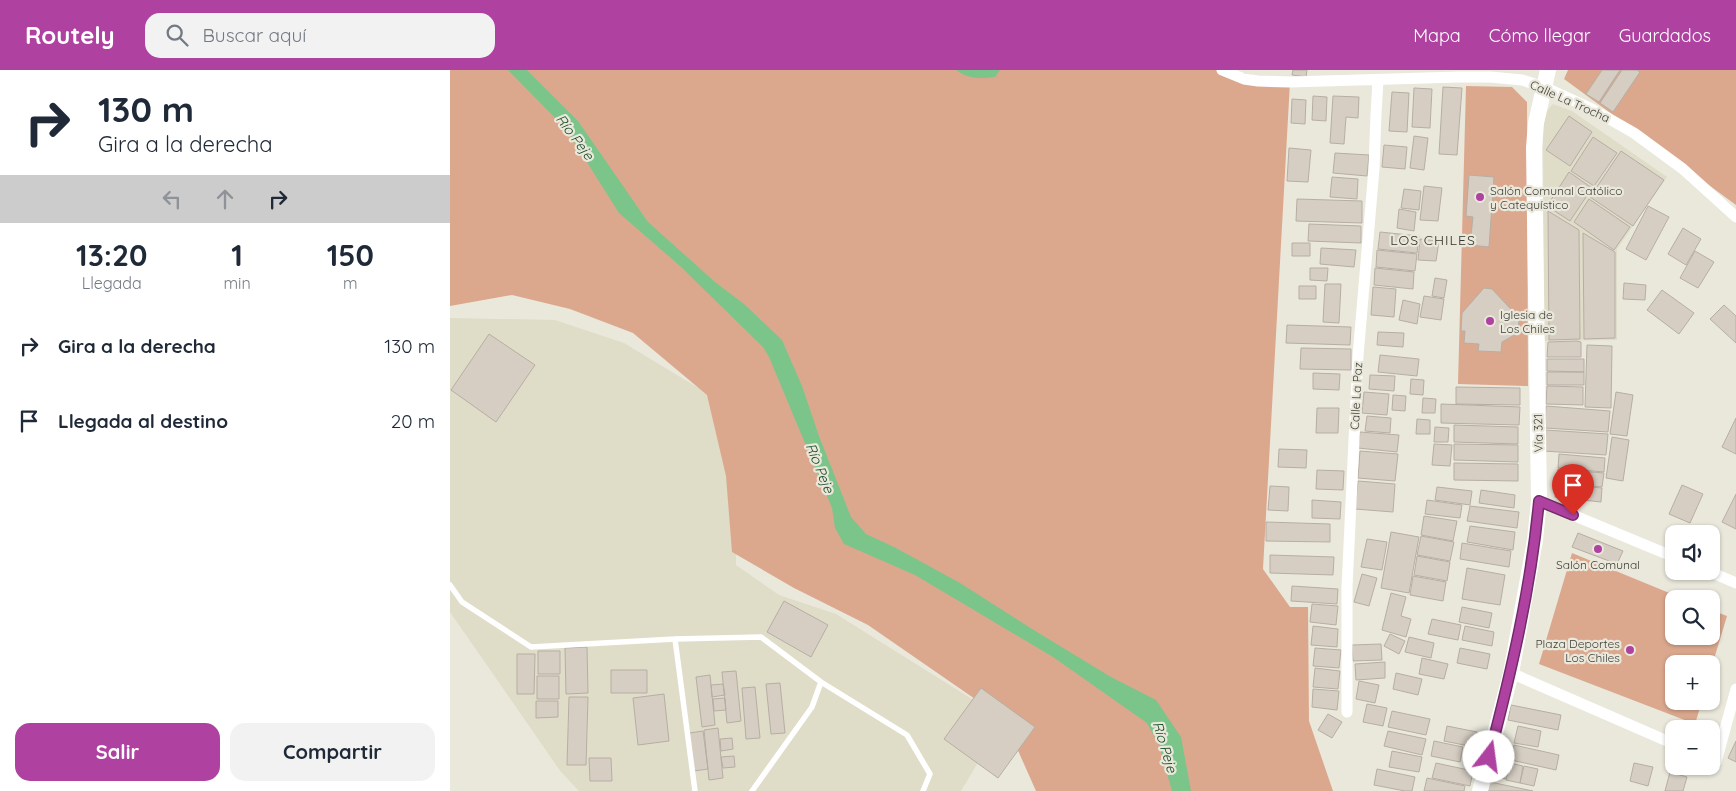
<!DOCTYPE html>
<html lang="es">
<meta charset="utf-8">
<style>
body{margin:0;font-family:Quicksand,sans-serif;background:#f2f2f3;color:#1f2937;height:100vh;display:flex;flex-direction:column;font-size:19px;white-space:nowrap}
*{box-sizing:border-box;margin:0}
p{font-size:16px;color:#747a83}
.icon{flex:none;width:28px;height:28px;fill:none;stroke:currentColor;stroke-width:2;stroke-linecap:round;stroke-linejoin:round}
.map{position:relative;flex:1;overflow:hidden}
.panel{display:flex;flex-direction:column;background:#fff;width:450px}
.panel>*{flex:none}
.guide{background:#fff;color:#1f2937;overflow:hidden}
.controls{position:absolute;left:1215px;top:455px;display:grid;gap:10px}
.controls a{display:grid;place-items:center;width:55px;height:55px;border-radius:10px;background:#fff;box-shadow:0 1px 4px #0004;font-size:25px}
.pin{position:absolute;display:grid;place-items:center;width:42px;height:42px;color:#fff;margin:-51px -21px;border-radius:50% 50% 50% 0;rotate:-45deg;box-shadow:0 0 5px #0007}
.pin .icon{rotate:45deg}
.me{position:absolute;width:55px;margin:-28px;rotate:15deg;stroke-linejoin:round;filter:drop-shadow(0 0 4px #0008)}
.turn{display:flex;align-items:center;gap:18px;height:105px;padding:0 15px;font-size:22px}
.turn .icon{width:65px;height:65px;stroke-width:2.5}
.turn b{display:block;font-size:35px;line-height:42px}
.lanes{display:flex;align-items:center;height:48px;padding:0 15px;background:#0003;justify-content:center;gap:25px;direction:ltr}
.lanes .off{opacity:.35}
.eta{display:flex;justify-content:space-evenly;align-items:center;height:85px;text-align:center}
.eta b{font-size:30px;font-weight:800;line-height:35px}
.primary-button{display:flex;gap:10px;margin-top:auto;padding:10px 15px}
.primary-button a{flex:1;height:58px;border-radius:15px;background:#af42a1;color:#fff;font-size:20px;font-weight:800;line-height:58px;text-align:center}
.primary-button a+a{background:#f2f2f3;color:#1f2937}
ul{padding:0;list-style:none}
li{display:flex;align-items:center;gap:15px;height:75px;padding:0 15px}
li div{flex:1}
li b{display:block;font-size:19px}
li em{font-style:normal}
header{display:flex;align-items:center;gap:30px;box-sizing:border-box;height:70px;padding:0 25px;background:#af42a1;color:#fff}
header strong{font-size:24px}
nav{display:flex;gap:28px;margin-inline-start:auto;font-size:18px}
.search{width:350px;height:45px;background:#f2f2f3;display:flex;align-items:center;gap:12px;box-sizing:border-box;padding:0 18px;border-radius:15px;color:#747a83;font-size:19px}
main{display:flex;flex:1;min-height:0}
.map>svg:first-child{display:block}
.built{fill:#dfdcc8}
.green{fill:#dba88e}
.water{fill:#7bc58a}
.building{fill:#d6cec3;stroke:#b6aea4}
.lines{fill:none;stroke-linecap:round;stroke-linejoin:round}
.lane{stroke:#fff;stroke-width:5.5}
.street{stroke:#fff;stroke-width:11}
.secondary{stroke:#fff;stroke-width:16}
.route-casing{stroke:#722b69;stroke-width:12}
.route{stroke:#af42a1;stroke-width:9}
.poi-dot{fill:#af42a1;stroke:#eae8db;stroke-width:2}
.labels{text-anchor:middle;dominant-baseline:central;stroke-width:4.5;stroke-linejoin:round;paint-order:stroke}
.street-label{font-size:12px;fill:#3e3d38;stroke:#eae8db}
.poi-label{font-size:12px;fill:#3e3d38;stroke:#eae8db;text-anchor:start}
.water-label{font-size:14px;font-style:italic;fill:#144a24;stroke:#eae8db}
.neighbourhood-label{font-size:14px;letter-spacing:1px;fill:#37352b;stroke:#eae8db}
</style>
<header>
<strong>Routely</strong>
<div class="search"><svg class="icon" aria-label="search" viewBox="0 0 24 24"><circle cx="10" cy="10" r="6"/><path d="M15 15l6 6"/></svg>Buscar aquí</div>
<nav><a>Mapa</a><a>Cómo llegar</a><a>Guardados</a></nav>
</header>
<main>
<section class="panel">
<div class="guide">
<div class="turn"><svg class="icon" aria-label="right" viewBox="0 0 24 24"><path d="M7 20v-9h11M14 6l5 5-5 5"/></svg><div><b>130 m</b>Gira a la derecha</div></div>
<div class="lanes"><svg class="icon off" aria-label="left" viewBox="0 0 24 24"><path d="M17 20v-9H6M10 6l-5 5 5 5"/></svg><svg class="icon off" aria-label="ahead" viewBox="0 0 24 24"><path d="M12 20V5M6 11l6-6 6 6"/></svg><svg class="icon" aria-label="right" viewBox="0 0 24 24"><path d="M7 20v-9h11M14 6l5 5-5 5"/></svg></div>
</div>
<div class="eta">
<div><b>13:20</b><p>Llegada</p></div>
<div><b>1</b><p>min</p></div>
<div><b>150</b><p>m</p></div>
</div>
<ul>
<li><svg class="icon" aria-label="right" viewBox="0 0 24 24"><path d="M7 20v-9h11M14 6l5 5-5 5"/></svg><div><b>Gira a la derecha</b></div><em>130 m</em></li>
<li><svg class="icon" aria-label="arrive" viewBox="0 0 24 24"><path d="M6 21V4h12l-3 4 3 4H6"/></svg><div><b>Llegada al destino</b></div><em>20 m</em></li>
</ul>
<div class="primary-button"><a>Salir</a><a>Compartir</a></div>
</section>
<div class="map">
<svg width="1286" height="721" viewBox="0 0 1286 721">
<rect width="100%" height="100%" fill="#eae8db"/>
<path class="built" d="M 1103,34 L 1122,41 L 1217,107 L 1167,179 L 1167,270 L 1094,271 L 1093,45 Z
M 0,248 L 105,250 L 174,273 L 285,340 L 286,495 L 329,525 L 386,544 L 554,649 L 511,721 L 129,721 L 111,702 L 0,542 Z"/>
<path class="green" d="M 0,0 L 776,0 L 840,12 L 813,499 L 840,537 L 858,537 L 859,651 L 883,721 L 586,721 L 554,649 L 418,555 L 344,518 L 282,482 L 276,406 L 257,325 L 183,263 L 120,239 L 62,225 L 0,236 Z
M 1118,0 L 1286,0 L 1286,135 L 1114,9 Z
M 1016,16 L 1062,17 L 1077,32 L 1078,316 L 1008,314 Z
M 1122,483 L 1234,529 L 1224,529 L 1224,566 L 1261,566 L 1261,540 L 1277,546 L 1261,599 L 1261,594 L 1224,594 L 1224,631 L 1252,631 L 1245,654 L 1089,594 Z"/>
<path class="water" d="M 58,0 L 77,0 L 128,51 L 198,152 L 265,212 L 294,234 L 332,270 L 352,316 L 369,366 L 401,447 L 416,464 L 446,478 L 510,513 L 582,559 L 661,607 L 706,630 L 731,667 L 741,721 L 722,721 L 709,675 L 697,653 L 603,587 L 465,505 L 394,474 L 385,458 L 382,438 L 319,287 L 313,277 L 230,196 L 169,143 L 116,59 Z
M 506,0 L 550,0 L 545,7 C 532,9 517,9 506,0 Z"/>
<path class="building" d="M 843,0 L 857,0 L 856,7 L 842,5 Z
M 1152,0 L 1170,0 L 1149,32 L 1136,24 Z
M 1172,0 L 1187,0 L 1190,2 L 1163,42 L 1150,33 Z
M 993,17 L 1012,18 L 1007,85 L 989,84 Z
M 964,18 L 982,19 L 980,58 L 962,57 Z
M 942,22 L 959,23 L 957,62 L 939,61 Z
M 863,26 L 877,27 L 876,51 L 862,50 Z
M 883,26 L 909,27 L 908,48 L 896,47 L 894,74 L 880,73 Z
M 842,29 L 856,30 L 855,54 L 841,53 Z
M 1119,46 L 1142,62 L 1120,96 L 1096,80 Z
M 964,66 L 978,68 L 974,100 L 960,98 Z
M 1143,67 L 1167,83 L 1144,116 L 1121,101 Z
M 934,75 L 957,77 L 955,99 L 932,97 Z
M 839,78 L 861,80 L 858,112 L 837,111 Z
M 1171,81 L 1214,110 L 1183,156 L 1140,127 Z
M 885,83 L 919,85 L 917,106 L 883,103 Z
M 1119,102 L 1142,118 L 1120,151 L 1097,136 Z
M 1019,105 L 1044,107 L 1039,177 L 1020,175 L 1023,147 L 1016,146 Z
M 882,107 L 908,109 L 907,129 L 880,127 Z
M 974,116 L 992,118 L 988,151 L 970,150 Z
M 954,119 L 971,121 L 969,140 L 951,138 Z
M 847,129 L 912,131 L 912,153 L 846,151 Z
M 1139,129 L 1180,157 L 1164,180 L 1124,152 Z
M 1198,136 L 1219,147 L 1196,190 L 1176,179 Z
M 949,139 L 966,142 L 964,161 L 947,158 Z
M 1098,141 L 1129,160 L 1130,269 L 1099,270 Z
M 859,154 L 911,156 L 911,173 L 858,171 Z
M 1233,158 L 1251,169 L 1236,195 L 1218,184 Z
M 930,162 L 969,166 L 967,183 L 928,179 Z
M 1133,163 L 1165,182 L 1165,268 L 1134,269 Z
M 970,169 L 989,171 L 986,191 L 968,190 Z
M 842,173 L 860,173 L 860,186 L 842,186 Z
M 871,178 L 906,180 L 904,197 L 870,194 Z
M 927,180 L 967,184 L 965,201 L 926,197 Z
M 1245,181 L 1264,192 L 1248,218 L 1230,208 Z
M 860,198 L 878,198 L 877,211 L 860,210 Z
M 925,198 L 964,202 L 963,219 L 924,215 Z
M 985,208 L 997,210 L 994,228 L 982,226 Z
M 1174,213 L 1196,215 L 1195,230 L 1173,229 Z
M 875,214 L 891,214 L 889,253 L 873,252 Z
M 849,216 L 866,216 L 866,229 L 849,229 Z
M 923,217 L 946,219 L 944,247 L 921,245 Z
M 1034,218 L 1042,219 L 1069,248 L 1068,263 L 1052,272 L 1051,282 L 1028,281 L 1029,274 L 1014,273 L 1015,261 L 1011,261 L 1012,243 Z
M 1212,220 L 1244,243 L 1229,264 L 1197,240 Z
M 974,226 L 994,229 L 991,250 L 970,247 Z
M 953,230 L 970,234 L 967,254 L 949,250 Z
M 1274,235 L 1286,246 L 1286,273 L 1260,249 Z
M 837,255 L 901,257 L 900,275 L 836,273 Z
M 928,262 L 954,263 L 953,277 L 927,275 Z
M 39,264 L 85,295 L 46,352 L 1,320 Z
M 1127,271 L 1131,272 L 1131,287 L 1097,287 L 1098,272 Z
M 1137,275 L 1162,276 L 1161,338 L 1135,337 Z
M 851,278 L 901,279 L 901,300 L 850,299 Z
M 930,285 L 969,289 L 967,306 L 928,302 Z
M 1097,289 L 1134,289 L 1134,302 L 1097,301 Z
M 1097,302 L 1134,302 L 1134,315 L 1097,315 Z
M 863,303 L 890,304 L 889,320 L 863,319 Z
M 920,305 L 945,306 L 944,321 L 919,319 Z
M 961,309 L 974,310 L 973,325 L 960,324 Z
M 1097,316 L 1133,317 L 1133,335 L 1096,334 Z
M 1006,317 L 1070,318 L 1070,335 L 1006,334 Z
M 914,322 L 939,324 L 937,345 L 912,343 Z
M 1166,322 L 1183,325 L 1177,366 L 1160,364 Z
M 943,325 L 956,326 L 955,341 L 942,340 Z
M 973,328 L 986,329 L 985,343 L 972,343 Z
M 991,334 L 1070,337 L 1069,355 L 991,353 Z
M 1096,336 L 1160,341 L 1158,362 L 1095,358 Z
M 867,338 L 889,338 L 888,363 L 866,363 Z
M 917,346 L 941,348 L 940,363 L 915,361 Z
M 1286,348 L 1286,384 L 1272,377 Z
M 967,349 L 980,350 L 980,364 L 966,364 Z
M 1004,355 L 1068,357 L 1068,374 L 1004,372 Z
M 985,357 L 999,358 L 998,372 L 984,372 Z
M 1095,360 L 1158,364 L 1156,385 L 1093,381 Z
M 910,362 L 949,365 L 947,382 L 908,378 Z
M 1162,367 L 1179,370 L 1173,411 L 1156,408 Z
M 984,374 L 1002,375 L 1000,396 L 982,395 Z
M 1004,374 L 1068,375 L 1068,392 L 1004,390 Z
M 829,379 L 857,380 L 856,398 L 828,397 Z
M 910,381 L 948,384 L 945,411 L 908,408 Z
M 1109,384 L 1155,388 L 1154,402 L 1108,398 Z
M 1004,393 L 1068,394 L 1068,411 L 1004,410 Z
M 1108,399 L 1154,403 L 1152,417 L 1106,413 Z
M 867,400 L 894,401 L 893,420 L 866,419 Z
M 908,411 L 945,414 L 943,442 L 905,439 Z
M 1106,414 L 1152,418 L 1151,432 L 1105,427 Z
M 1232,415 L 1253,424 L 1240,453 L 1219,444 Z
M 820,416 L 839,417 L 838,441 L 818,440 Z
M 987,417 L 1022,421 L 1020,435 L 985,430 Z
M 1031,420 L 1065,425 L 1064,438 L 1029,433 Z
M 1286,424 L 1286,459 L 1272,452 Z
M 862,430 L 891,432 L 890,449 L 862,448 Z
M 977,430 L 1012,435 L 1010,448 L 975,444 Z
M 1020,436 L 1069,442 L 1067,458 L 1017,451 Z
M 974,446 L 1007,451 L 1003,471 L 971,465 Z
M 816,452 L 880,454 L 880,472 L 816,471 Z
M 1020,456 L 1065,462 L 1063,480 L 1017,472 Z
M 941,462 L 969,467 L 959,523 L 931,518 Z
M 1128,463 L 1173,481 L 1167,494 L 1122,477 Z
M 971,466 L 1004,472 L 1000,491 L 967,485 Z
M 917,469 L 937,472 L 932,500 L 911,497 Z
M 1012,473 L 1061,481 L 1059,497 L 1010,489 Z
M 820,485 L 884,487 L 883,505 L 820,503 Z
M 967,486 L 1000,492 L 997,511 L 964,505 Z
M 1017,498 L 1055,505 L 1050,535 L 1012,529 Z
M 912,504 L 927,508 L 919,536 L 904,532 Z
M 963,506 L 996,512 L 993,531 L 960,525 Z
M 842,516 L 888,519 L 887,534 L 841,531 Z
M 941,523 L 956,527 L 951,546 L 961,549 L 956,567 L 932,560 Z
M 334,531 L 378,555 L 361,587 L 317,562 Z
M 862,534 L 888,536 L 886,555 L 860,552 Z
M 1012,537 L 1042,543 L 1039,558 L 1009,552 Z
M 982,549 L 1011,555 L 1008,570 L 978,564 Z
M 863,556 L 888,559 L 887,577 L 861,575 Z
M 1015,556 L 1044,562 L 1042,576 L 1012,570 Z
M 940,564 L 955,571 L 949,584 L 934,576 Z
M 959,567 L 984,573 L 981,588 L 955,582 Z
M 931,574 L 932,590 L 903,591 L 902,575 Z
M 137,577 L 138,623 L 116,624 L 115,578 Z
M 865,578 L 891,580 L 889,598 L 863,596 Z
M 1010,578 L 1040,584 L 1037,599 L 1007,593 Z
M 88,581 L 110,581 L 110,604 L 88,604 Z
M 67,584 L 85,584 L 84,624 L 67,624 Z
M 972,588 L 998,594 L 994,609 L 969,604 Z
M 935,592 L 935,608 L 906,610 L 905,594 Z
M 865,598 L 890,601 L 888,619 L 863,617 Z
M 161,600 L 197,600 L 197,623 L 161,623 Z
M 286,601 L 291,651 L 277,653 L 272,602 Z
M 946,603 L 972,609 L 968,625 L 943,619 Z
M 260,605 L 265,655 L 252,657 L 246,607 Z
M 87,606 L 109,606 L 109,629 L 87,629 Z
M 909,611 L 929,615 L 925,633 L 906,629 Z
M 330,613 L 335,663 L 321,664 L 316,614 Z
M 273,614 L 275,625 L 262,627 L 261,615 Z
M 305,617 L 310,668 L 296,669 L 292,618 Z
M 531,618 L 585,657 L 548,708 L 494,669 Z
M 863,619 L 889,621 L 887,640 L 862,637 Z
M 214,624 L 219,671 L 188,675 L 183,628 Z
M 119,627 L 138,627 L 136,695 L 117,695 Z
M 275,628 L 276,640 L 264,641 L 263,629 Z
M 86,631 L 108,631 L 108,647 L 86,648 Z
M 917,634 L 937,638 L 933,656 L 913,652 Z
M 1061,635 L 1111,645 L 1108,660 L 1058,650 Z
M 942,641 L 980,649 L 976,665 L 938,657 Z
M 878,644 L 892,652 L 882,668 L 868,660 Z
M 997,656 L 1027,662 L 1024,677 L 994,671 Z
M 1068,656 L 1091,661 L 1088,677 L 1064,673 Z
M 268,658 L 273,708 L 259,710 L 254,660 Z
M 253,661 L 258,699 L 244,701 L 239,663 Z
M 938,661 L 976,669 L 972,685 L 934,676 Z
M 282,668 L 283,679 L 271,681 L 270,669 Z
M 984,671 L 1013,677 L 1010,692 L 981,686 Z
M 1286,671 L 1286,692 L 1278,688 Z
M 1064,675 L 1109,685 L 1106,700 L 1061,690 Z
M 942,681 L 972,687 L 969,702 L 939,697 Z
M 284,686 L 285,697 L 273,698 L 271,687 Z
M 139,688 L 161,688 L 162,711 L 140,711 Z
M 1046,690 L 1060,693 L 1056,709 L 1042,706 Z
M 986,693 L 1023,701 L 1020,716 L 982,708 Z
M 1060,693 L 1073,696 L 1070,713 L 1056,710 Z
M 1184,693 L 1203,697 L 1198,716 L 1180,711 Z
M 1074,696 L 1088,699 L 1084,716 L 1070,713 Z
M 927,699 L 965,707 L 962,721 L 955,721 L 924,715 Z
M 1220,702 L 1237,707 L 1233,721 L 1215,721 Z
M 977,708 L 1015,716 L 1014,721 L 974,721 Z
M 1040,712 L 1083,721 L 1038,721 Z"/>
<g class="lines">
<path class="lane" d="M 0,515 L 12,532 L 81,577 L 225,569 L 311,567 L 371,612 L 457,665 L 480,704 L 473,721
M 225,569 L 245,721
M 302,721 L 362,637 L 371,612"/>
<path class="street" d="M 772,0 L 794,9 L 808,11 L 840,12 L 1009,7 L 1040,7 L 1072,10 L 1094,17 L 1142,39 L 1184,63 L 1233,99 L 1286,147
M 1089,431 L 1224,487
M 1258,501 L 1286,513
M 1061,603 L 1224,674
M 897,642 L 897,517 L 908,286 L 924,99 L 926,44 L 928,10
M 1261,690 L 1266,692 L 1286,619"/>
<path class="secondary" d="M 1030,721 L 1061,603 L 1085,470 L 1089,431 L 1084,78 L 1086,53 L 1098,0"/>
</g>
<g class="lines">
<defs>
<path id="route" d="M 1039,687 C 1061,603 1081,518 1089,431 L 1123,445"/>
</defs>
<use href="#route" class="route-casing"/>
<use href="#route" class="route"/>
</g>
<g class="poi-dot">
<circle cx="1030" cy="127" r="5"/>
<circle cx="1040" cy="251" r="5"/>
<circle cx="1148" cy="479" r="5"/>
<circle cx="1180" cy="580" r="5"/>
</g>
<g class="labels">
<g class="street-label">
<text transform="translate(1120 31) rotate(24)">Calle La Trocha</text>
<text transform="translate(906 326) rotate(-87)">Calle La Paz</text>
<text transform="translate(1088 363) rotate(-91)">Vía 321</text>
</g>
<g class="poi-label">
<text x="1040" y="120">Salón Comunal Católico<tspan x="1040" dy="14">y Catequístico</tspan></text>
<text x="1050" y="244">Iglesia de<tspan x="1050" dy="14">Los Chiles</tspan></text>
<text x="1148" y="494" text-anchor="middle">Salón Comunal</text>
<text x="1170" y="573" text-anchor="end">Plaza Deportes<tspan x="1170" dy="14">Los Chiles</tspan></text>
</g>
<g class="water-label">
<text transform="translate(125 67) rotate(53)">Río Peje</text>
<text transform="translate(370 398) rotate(68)">Río Peje</text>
<text transform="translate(715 677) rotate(73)">Río Peje</text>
</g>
<g class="neighbourhood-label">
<text x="983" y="170">LOS CHILES</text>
</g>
</g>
</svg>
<div class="controls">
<a><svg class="icon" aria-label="sound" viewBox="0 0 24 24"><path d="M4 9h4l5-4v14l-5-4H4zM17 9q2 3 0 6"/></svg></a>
<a><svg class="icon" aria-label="search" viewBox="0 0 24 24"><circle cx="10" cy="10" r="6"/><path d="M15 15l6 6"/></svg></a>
<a>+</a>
<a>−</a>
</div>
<div class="pin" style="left:1123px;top:445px;background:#d93025"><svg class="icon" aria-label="arrive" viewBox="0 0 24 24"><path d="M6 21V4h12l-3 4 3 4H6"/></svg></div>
<svg class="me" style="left:1039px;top:687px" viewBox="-20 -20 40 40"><circle r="19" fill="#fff"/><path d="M0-13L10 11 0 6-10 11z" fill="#af42a1"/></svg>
</div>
</main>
